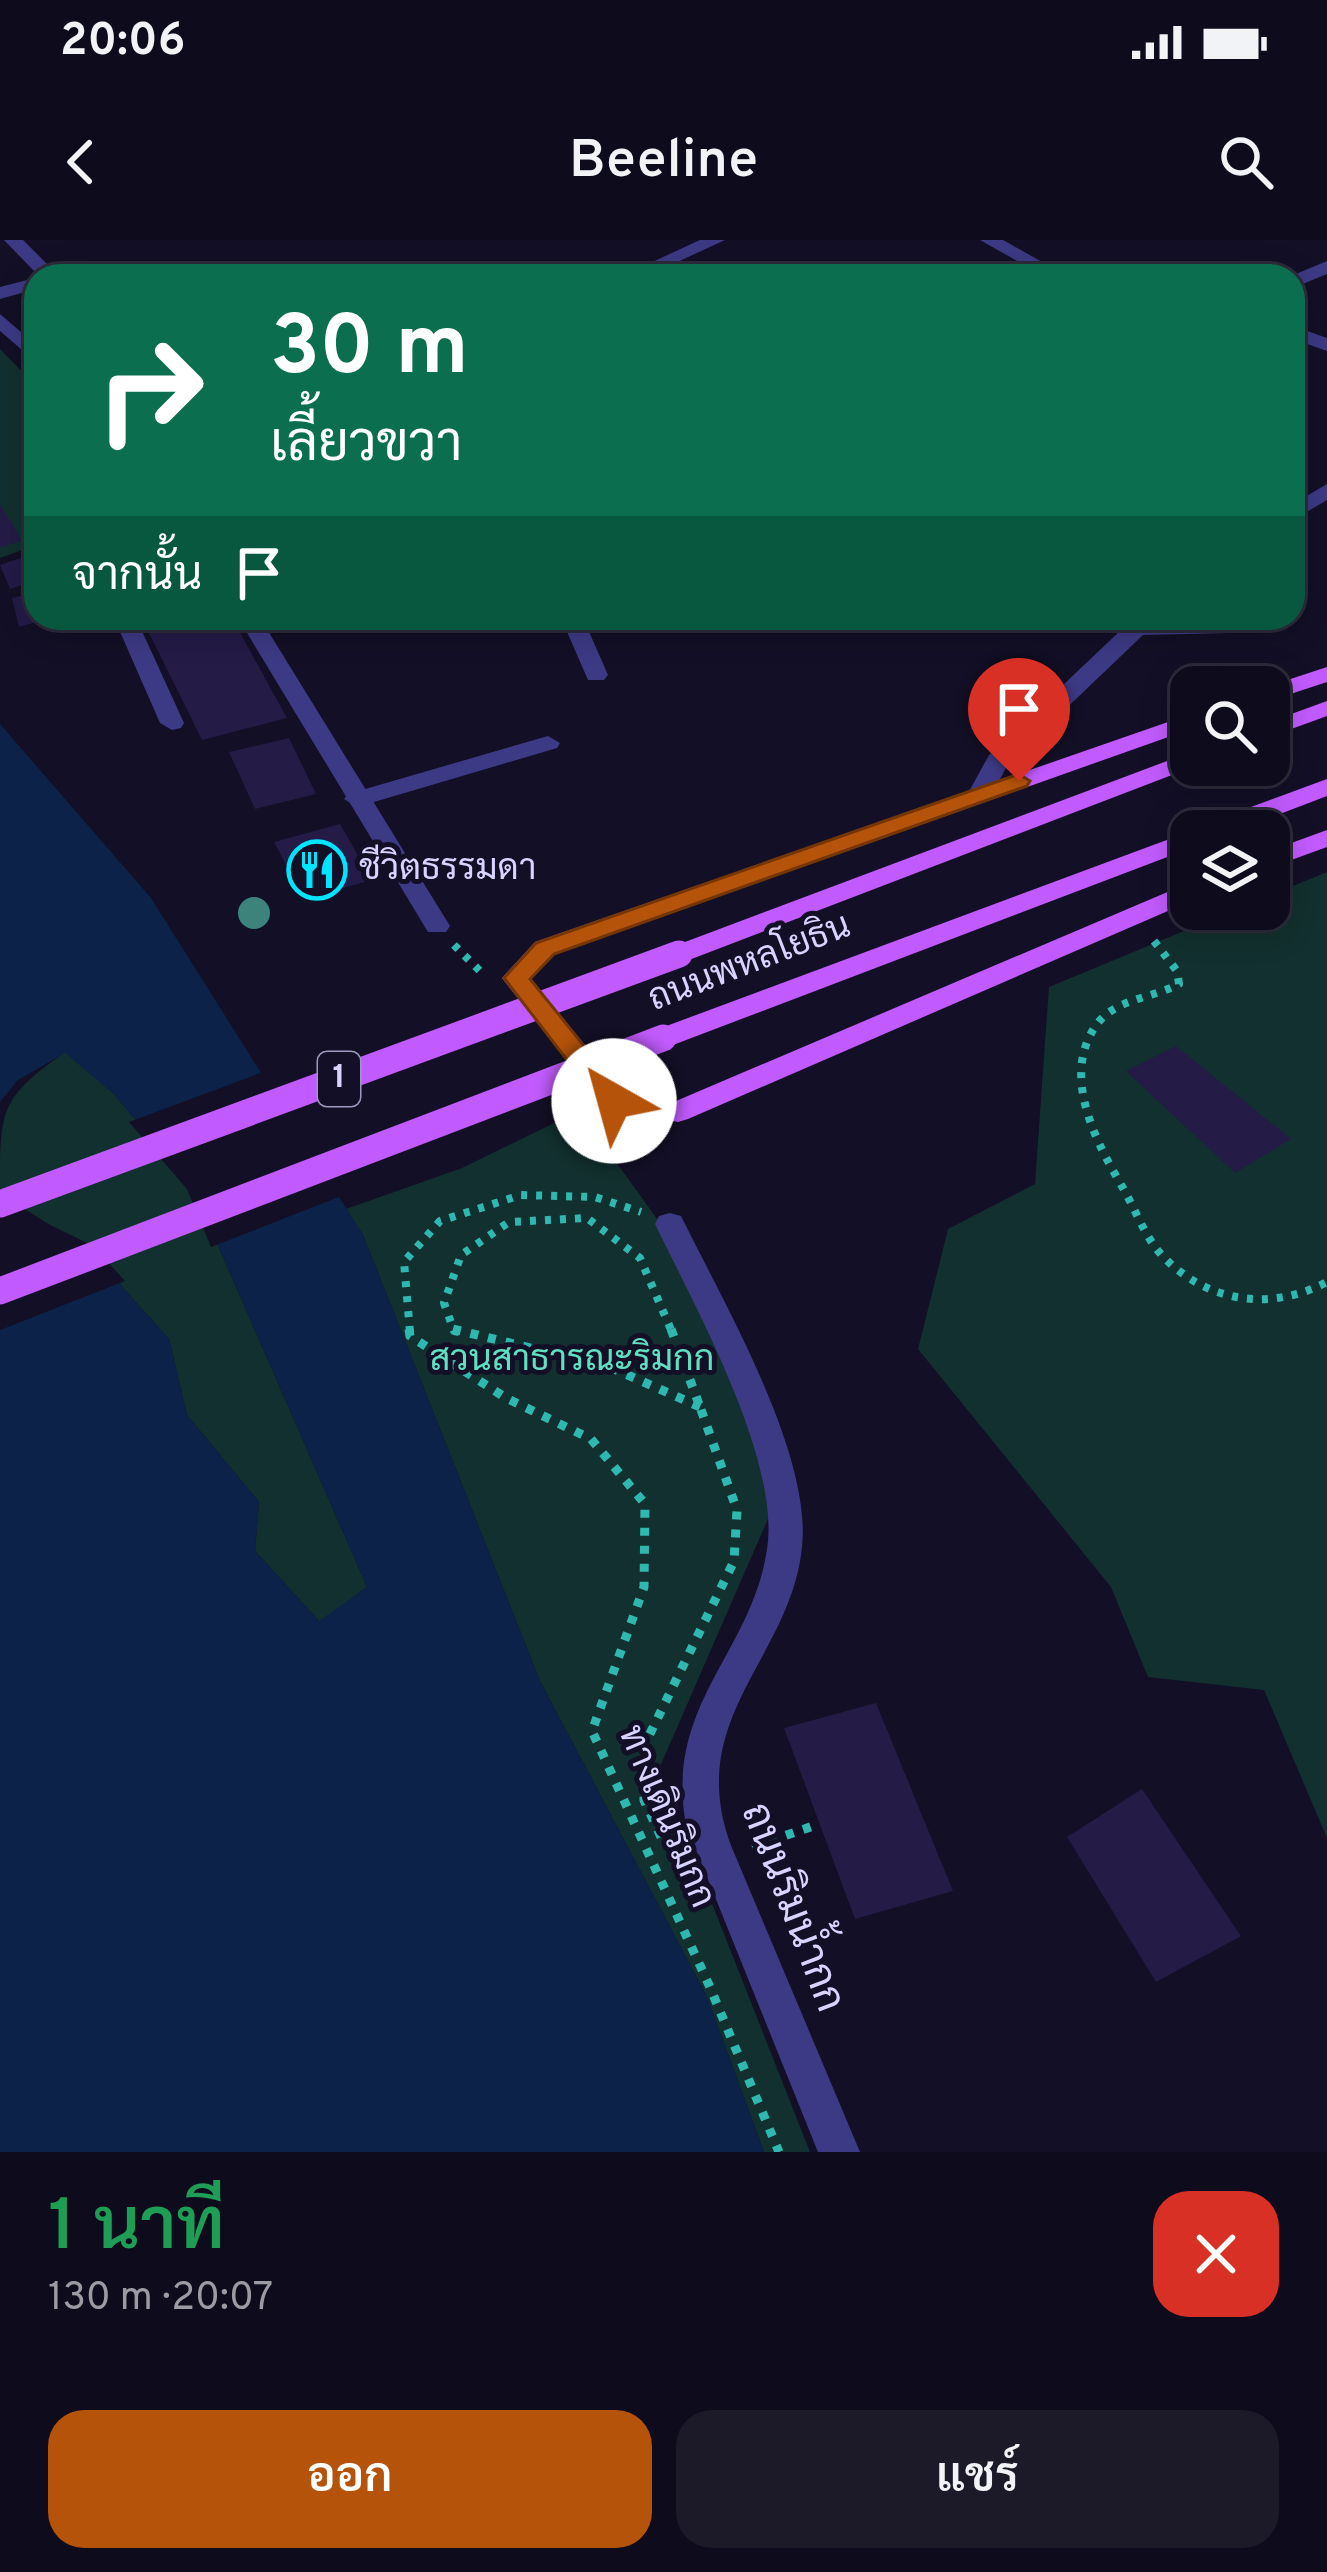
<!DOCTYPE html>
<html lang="th">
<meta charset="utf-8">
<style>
body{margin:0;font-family:Overpass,Sarabun,sans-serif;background:#1c1929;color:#f1f3f6;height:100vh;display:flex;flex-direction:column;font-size:45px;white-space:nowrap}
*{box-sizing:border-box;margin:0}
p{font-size:39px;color:#9b9ba3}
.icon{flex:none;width:66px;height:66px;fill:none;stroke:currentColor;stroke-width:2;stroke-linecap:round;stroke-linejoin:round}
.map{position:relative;height:1912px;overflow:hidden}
.details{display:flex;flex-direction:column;background:#0e0b1c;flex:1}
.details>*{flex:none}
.top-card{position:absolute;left:24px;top:24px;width:1281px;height:366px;border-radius:36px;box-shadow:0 6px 30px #0003,0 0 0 3px #2e2b3b;background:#0b6e4f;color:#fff;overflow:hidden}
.buttons{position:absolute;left:1170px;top:426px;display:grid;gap:24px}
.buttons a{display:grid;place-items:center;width:120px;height:120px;border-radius:24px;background:#0e0b1c;box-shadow:0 6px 30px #0003,0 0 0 3px #2e2b3b;font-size:60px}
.pin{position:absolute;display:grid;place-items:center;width:102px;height:102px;color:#fff;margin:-123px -51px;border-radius:50% 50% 50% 0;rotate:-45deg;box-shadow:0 0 12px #0007}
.pin .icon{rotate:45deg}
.me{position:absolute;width:132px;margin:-66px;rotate:322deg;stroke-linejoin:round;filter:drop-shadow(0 0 9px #0008)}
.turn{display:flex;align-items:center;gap:42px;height:252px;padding:0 48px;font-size:54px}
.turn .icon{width:156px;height:156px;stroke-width:2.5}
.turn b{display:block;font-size:84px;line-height:102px}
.then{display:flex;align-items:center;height:114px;padding:0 48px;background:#0003;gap:24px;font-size:45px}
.round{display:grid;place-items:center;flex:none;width:126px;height:126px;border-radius:36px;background:#1c1929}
.overview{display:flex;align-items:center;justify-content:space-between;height:204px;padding:0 48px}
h1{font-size:72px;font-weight:600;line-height:90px;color:#1e9e55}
.button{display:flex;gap:24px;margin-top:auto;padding:24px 48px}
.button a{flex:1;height:138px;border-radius:36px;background:#b45309;color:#fff;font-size:48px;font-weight:600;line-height:138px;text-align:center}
.button a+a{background:#1c1929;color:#f1f3f6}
.status{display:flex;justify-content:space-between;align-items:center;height:84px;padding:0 60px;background:#0e0b1c;direction:ltr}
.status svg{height:33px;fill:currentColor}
header{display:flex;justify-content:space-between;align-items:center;height:156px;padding:0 48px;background:#0e0b1c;font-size:54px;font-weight:600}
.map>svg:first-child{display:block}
.green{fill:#12302f}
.water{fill:#0c2248}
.pier{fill:#130f26}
.building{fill:#241b47}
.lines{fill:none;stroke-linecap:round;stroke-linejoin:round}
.path-far1{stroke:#2fb8b0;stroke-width:8;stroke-dasharray:6 9;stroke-linecap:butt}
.path{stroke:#2fb8b0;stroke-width:9;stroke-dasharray:8 10;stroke-linecap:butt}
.lane{fill:#3d3a85;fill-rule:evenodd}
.street{fill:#3d3a85;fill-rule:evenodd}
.primary{fill:#c25bff;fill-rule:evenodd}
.primary-bridge{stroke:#c25bff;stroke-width:27}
.tree{fill:#3d827b}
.route{fill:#b45309;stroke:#753606;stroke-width:3}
.labels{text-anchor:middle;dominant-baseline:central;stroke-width:10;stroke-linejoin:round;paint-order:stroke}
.shield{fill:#130f26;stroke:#9e99be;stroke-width:3}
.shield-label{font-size:33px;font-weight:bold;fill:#d9d4ff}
.poi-label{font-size:36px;fill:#d9d4ff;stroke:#130f26;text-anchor:start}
.street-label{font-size:36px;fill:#d9d4ff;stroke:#130f26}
.park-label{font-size:36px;fill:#5fe0c0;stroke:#130f26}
.near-street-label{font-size:42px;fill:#d9d4ff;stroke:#130f26}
</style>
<div class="status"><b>20:06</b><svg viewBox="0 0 49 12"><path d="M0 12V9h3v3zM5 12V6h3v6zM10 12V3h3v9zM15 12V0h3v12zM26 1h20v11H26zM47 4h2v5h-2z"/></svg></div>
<header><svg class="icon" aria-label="back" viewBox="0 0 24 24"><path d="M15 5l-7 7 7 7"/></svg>Beeline<svg class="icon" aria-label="search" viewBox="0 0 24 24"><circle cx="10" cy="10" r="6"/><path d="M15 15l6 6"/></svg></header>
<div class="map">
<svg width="1327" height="1912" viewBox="0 0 1327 1912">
<rect width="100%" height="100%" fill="#130f26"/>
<path class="green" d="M 0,109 L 36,146 L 36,305 L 0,318 Z
M 1327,632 L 1327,1598 L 1264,1450 L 1148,1437 L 1111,1347 L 918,1109 L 948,989 L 1035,944 L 1049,747 L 1237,669 L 1269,669 L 1269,656 Z
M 65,812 L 113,853 L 192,946 L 367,1347 L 320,1382 L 255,1311 L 259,1262 L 187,1175 L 169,1099 L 90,1011 L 0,953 C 0,867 0,859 65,812 Z
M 579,871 L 697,1034 L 781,1249 L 659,1529 L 810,1912 L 764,1912 L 707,1757 L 540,1441 L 363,995 L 346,969 L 462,928 Z"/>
<path class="water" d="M 0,484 L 151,658 L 363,995 L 540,1441 L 707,1757 L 764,1912 L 0,1912 L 0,966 L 90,1011 L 169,1099 L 187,1175 L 259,1262 L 255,1311 L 319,1381 L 367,1347 L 192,946 L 113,853 L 65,813 L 18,840 L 0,862 Z"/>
<path class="pier" d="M 266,831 L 344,955 L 211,1007 L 187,949 L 129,882 Z
M 0,960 L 93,1006 L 125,1041 L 0,1090 Z"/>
<path class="building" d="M 0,264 L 22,301 L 0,307 Z
M 36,313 L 36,341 L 10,349 L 0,325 Z
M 36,352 L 36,378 L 46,379 L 19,387 L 12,358 Z
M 232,378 L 287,478 L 202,500 L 142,379 Z
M 289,498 L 316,554 L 255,569 L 229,512 Z
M 340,584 L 372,640 L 304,659 L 274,602 Z
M 1176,806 L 1291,899 L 1235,933 L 1126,831 Z
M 876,1463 L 953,1651 L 855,1679 L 784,1488 Z
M 1142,1549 L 1241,1696 L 1156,1742 L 1067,1597 Z"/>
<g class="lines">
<path class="path-far1" d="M 1154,701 L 1177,731 L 1179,744 C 1153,758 1115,759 1097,784 C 1060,835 1096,902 1123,948 C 1135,969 1144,994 1159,1012 C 1204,1063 1270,1072 1327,1042
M 454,705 L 481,732
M 410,1092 L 404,1022 L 440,981 L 521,955 L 595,957 L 641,972
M 459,1092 L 454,1091 L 444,1063 L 461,1015 L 509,982 L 587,978 L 640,1018 L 672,1092"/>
<path class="path" d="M 409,1089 L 410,1096 L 506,1158 L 591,1199 L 645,1264 L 644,1347 L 592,1491 L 709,1745 L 779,1912
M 453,1089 L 612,1128 L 700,1167
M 671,1089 L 700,1167
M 661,1597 L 644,1560 L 644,1506 L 734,1321 L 737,1270 L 700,1167
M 752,1607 L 819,1584"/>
<path class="lane" d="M 4,0 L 23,0 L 55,32 L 36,36 L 36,49 L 0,59 L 0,47 L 35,38 L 36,33 Z
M 548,496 L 560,503 L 557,508 L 357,567 L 344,559 L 348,554 Z"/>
<path class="street" d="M 700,0 L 725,0 L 647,36 L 622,36 Z
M 980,0 L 1003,0 L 1067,36 L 1044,36 Z
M 1327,21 L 1327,34 L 1293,48 L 1291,36 Z
M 0,74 L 36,105 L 36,122 L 0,91 Z
M 1293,86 L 1327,98 L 1327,111 L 1293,99 Z
M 1327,244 L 1327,260 L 1293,280 L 1293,264 Z
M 114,378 L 136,378 L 184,483 L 181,488 L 172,490 L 160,483 Z
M 238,378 L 260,378 L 450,686 L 446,692 L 428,692 Z
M 561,378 L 583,378 L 608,435 L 604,440 L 588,440 Z
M 1134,378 L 1261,378 L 1230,393 L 1143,395 L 1008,524 L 989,560 L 971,560 L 967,555 L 989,515 L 1120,391 L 1121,383 Z
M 670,973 L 681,976 L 685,984 C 726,1067 812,1215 802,1307 C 791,1419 682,1478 732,1608 L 860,1912 L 818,1912 L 686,1585 C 664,1464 752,1413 767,1309 C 781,1220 694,1065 655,984 L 659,976 Z"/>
<path class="primary" d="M 1327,427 L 1327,442 L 1269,461 L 1266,447 Z
M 1327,461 L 1327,476 L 1269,497 L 1269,482 Z
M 1191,474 L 1191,489 L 555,714 L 531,739 L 623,852 L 676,861 L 1191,642 L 1191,661 L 688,879 L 678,882 L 604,868 L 502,738 L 535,702 Z
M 1191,512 L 1191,525 L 1198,525 L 689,720 L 679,723 L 666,714 L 669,708 Z
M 1327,539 L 1327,556 L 1235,591 L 1198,591 L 1202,585 Z
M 1327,590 L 1327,607 L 1269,628 L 1269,611 Z
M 1191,591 L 1191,608 L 673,805 L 663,808 L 649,798 L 653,791 Z"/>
<path class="primary-bridge" d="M 0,964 L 679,714
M 0,1051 L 663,798"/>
</g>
<circle class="tree" cx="254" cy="673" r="16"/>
<path class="route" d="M 1019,534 L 1030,541 L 1027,546 L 554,714 L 530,739 L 623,854 L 627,861 L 623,868 L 604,868 L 504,738 L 536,703 Z"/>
<defs>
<symbol id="restaurant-ring" viewBox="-11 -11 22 22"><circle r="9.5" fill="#130f26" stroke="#00e5ff" stroke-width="1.5"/><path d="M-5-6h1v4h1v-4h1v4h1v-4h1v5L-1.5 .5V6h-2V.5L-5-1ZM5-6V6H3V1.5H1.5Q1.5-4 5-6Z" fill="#00e5ff"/></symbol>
</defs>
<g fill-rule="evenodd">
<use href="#restaurant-ring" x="284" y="597" width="66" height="66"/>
</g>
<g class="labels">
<rect class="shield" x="318" y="812" width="42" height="54" rx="9"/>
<g class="shield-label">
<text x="339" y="839">1</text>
</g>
<g class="poi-label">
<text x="359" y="630">ชีวิตธรรมดา</text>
</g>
<g class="street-label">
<text transform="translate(750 724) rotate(-21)">ถนนพหลโยธิน</text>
<text transform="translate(665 1577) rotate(67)">ทางเดินริมกก</text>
</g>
<g class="park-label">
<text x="572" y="1121">สวนสาธารณะริมกก</text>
</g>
<g class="near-street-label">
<text transform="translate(791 1668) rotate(69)">ถนนริมน้ำกก</text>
</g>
</g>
</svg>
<div class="buttons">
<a><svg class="icon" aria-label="search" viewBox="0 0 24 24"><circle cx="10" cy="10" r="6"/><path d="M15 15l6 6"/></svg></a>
<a><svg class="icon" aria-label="layers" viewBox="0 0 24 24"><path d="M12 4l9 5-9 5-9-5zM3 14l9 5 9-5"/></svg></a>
</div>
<div class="pin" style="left:1019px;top:541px;background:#d93025"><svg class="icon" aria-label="arrive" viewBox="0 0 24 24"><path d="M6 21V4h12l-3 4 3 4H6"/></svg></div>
<svg class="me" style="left:614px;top:861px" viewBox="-20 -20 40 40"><circle r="19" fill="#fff"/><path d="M0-13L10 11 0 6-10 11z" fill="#b45309"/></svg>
<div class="top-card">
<div class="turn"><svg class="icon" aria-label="right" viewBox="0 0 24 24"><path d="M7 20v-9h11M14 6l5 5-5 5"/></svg><div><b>30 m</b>เลี้ยวขวา</div></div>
<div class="then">จากนั้น<svg class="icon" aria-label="arrive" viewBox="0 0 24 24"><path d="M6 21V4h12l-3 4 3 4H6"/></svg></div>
</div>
</div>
<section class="details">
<div class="overview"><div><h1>1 นาที</h1><p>130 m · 20:07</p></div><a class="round" style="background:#d93025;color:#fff"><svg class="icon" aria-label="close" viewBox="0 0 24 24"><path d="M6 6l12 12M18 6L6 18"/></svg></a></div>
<div class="button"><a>ออก</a><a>แชร์</a></div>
</section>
